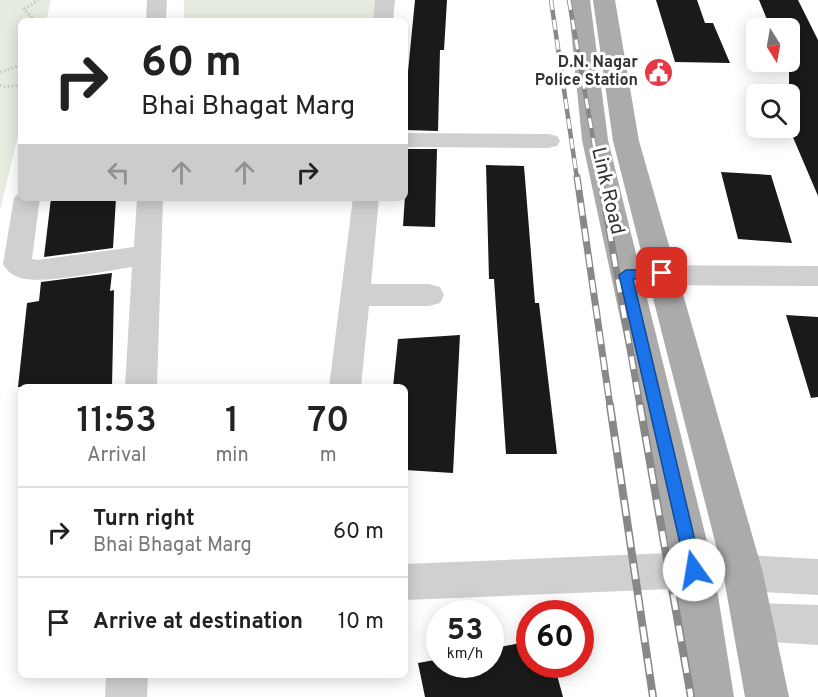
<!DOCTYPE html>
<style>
body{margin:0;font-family:Overpass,sans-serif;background:#f6f6f6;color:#222;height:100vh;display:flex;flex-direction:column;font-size:22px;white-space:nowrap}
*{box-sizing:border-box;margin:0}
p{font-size:20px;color:#767676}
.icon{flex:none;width:33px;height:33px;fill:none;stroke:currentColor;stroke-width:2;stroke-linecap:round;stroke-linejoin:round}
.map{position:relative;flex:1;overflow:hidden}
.side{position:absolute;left:18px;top:384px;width:390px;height:294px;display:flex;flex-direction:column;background:#fff;border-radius:9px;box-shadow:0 3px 15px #0003}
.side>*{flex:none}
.hud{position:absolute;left:18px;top:18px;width:390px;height:183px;border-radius:9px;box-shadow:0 3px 15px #0003;background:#fff;color:#222;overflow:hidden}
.needle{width:39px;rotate:169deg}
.buttons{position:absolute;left:746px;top:18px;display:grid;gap:12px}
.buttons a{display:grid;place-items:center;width:54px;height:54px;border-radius:9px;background:#fff;box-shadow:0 3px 15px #0003;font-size:30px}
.speed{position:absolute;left:426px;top:600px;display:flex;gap:12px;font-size:30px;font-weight:700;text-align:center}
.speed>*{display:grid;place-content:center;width:78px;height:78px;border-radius:50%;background:#fff;box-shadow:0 3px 15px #0003;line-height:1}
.speed small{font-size:15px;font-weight:400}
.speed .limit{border:9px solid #d22;background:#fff;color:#111}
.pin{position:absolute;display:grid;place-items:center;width:51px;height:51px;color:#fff;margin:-26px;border-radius:12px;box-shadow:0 3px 9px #0006}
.me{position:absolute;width:66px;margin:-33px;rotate:347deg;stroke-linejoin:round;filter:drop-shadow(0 0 4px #0008)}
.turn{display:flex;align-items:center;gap:21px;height:126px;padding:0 24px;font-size:27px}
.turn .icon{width:78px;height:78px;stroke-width:2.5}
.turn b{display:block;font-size:42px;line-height:51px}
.lanes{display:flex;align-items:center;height:57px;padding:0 24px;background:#0003;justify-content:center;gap:30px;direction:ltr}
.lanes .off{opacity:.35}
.eta{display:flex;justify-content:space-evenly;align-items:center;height:102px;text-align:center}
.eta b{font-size:36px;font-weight:600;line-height:42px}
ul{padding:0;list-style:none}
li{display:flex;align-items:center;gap:18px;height:90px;padding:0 24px;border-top:2px solid #e0e0e0}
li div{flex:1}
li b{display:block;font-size:22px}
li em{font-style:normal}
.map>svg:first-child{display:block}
.green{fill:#e6ecdf}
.building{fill:#1a1a1a}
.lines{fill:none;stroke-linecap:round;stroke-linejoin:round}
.path{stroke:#cdcdcd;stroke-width:3;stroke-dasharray:2 2;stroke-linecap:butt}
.minor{fill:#d0d0d0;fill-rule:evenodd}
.primary{fill:#ababab;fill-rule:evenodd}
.rail-far2-casing{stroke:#888;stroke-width:4.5}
.rail-far1-casing{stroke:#888;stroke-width:7}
.rail-casing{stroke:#888;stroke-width:8}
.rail-far2{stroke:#fff;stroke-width:3;stroke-dasharray:10;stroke-linecap:butt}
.rail-far1{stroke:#fff;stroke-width:4.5;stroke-dasharray:13;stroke-linecap:butt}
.rail{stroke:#fff;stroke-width:5;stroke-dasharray:16;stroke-linecap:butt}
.route{fill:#1a73e8;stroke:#114b97;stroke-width:1.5}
.labels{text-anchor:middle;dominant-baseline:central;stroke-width:6;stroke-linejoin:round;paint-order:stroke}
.far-poi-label{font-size:16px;font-weight:bold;fill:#333;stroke:#fff;text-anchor:end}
.street-label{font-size:20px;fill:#333;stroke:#fff}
</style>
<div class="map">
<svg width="818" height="697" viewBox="0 0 818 697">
<rect width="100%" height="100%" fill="#fff"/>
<path class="green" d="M 0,0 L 51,0 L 46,21 L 21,21 L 21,123 L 0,210 Z
M 184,0 L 381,0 L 379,21 L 184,21 Z"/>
<path class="building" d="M 415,0 L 447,0 L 444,50 L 440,50 L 438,131 L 405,130 L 405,102 Z
M 656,0 L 697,0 L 705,23 L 713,23 L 730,63 L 675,62 Z
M 759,0 L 798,0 L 818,40 L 818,196 L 789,128 L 789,28 L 770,27 Z
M 408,149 L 437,149 L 435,227 L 403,226 Z
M 486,165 L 524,166 L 535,303 L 539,303 L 557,454 L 506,454 L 494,279 L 489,279 Z
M 721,172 L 771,175 L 792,243 L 738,239 Z
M 51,198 L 116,198 L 113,248 L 44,257 Z
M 112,273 L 110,291 L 114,290 L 112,387 L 18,387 L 27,303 L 39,301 L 41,282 Z
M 786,315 L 818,317 L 818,397 L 811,398 Z
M 460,335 L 453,473 L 405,470 L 405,387 L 393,387 L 398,339 Z
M 530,641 L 530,664 L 554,664 L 563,697 L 425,697 L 418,663 L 440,659 L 440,664 L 490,664 L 490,649 Z"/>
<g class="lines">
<path class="path" d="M 35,21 L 24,9 L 38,0
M 0,72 L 21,65
M 0,85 L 4,87 L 21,85"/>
<path class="minor" d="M 147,0 L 167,0 L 166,21 L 146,21 Z
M 375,0 L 395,0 L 393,21 L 373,21 Z
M 405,133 L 548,134 L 557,136 L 560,141 L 557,146 L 548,148 L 405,147 Z
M 21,191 L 21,198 L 40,198 L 32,259 L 38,260 L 134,247 L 137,198 L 163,198 L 157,387 L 125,387 L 132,267 C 105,271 49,283 25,279 C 15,277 8,273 3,264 L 14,198 Z
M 353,198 L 379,198 L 371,284 L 429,284 L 440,287 L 444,295 L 440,303 L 429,306 L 369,306 L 361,387 L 329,387 Z
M 626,265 L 818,266 L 818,286 L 626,285 L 616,282 L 611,275 L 616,268 Z
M 694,552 L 708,557 L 713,570 L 708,583 L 694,588 L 405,600 L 405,564 Z
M 743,555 L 818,559 L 818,595 L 743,591 L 729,586 L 724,573 L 729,560 Z
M 753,603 L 818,605 L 818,645 L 753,641 L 739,636 L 733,622 L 739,608 Z
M 106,675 L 148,675 L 147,697 L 105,697 Z"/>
<path class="primary" d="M 568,0 L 590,0 L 608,140 L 714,570 L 734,697 L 690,697 L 674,570 L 582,140 Z
M 593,0 L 615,0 L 639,141 L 763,573 L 789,697 L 745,697 L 723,573 L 613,141 Z"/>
<defs>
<path id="rail-far2" d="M 551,0 L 577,179
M 569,0 L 600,179"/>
<path id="rail-far1" d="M 577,177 L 610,406
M 600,177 L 640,406"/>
<path id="rail" d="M 610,405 L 653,697
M 640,405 L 691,697"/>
</defs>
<use href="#rail-far2" class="rail-far2-casing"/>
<use href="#rail-far1" class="rail-far1-casing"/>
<use href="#rail" class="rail-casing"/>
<use href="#rail-far2" class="rail-far2"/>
<use href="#rail-far1" class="rail-far1"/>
<use href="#rail" class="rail"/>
</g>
<path class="route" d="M 662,269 L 667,270 L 668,273 L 667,276 L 633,279 L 702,570 L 700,576 L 694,578 L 688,576 L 686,570 L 619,275 L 626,270 Z"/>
<defs>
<symbol id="civic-disc" viewBox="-11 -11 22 22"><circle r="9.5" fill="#e63946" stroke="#fff"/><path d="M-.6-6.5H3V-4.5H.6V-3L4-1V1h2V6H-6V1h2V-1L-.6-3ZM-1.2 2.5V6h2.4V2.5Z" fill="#fff"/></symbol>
</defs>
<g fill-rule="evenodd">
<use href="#civic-disc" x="642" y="56" width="33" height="33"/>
</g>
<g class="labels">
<g class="far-poi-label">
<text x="638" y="63">D.N. Nagar<tspan x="638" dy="18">Police Station</tspan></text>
</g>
<g class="street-label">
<text transform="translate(607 191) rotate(77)">Link Road</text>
</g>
</g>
</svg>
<div class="buttons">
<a><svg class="needle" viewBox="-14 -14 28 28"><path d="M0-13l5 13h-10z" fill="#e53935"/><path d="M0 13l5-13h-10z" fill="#767676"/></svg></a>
<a><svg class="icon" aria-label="search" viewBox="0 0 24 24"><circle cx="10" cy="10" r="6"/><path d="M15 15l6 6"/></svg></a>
</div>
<div class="speed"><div>53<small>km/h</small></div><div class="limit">60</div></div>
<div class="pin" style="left:662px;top:273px;background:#d93025"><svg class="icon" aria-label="arrive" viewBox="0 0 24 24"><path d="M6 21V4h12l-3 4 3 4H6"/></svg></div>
<svg class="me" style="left:694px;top:570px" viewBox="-20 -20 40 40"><circle r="19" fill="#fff"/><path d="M0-13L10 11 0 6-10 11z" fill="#1a73e8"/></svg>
<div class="hud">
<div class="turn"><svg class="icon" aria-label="right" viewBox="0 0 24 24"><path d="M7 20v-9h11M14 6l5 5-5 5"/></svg><div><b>60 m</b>Bhai Bhagat Marg</div></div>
<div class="lanes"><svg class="icon off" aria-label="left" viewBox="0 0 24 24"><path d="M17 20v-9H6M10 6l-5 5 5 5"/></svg><svg class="icon off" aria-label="ahead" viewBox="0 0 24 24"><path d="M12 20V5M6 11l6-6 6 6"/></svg><svg class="icon off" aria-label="ahead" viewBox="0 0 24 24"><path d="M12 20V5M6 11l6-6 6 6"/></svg><svg class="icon" aria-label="right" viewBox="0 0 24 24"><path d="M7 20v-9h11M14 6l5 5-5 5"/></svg></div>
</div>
<section class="side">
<div class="eta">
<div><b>11:53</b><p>Arrival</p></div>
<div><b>1</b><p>min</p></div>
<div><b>70</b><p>m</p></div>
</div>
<ul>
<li><svg class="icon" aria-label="right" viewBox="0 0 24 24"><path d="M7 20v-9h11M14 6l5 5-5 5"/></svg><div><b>Turn right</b><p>Bhai Bhagat Marg</p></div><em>60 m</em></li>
<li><svg class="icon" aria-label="arrive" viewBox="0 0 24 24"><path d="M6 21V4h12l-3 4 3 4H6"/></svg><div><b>Arrive at destination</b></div><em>10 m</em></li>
</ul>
</section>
</div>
